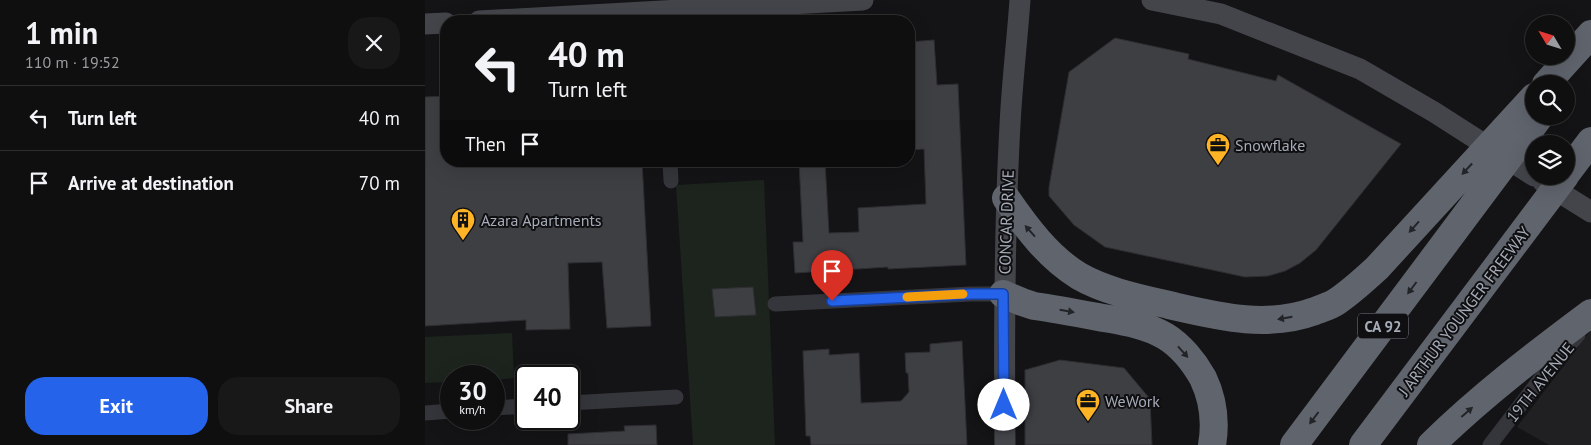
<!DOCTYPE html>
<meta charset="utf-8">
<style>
body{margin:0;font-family:"PT Sans",sans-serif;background:#181819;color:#f1f3f6;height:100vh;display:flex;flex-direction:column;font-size:19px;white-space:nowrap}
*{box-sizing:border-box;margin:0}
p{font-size:16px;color:#9b9c9f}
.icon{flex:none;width:28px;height:28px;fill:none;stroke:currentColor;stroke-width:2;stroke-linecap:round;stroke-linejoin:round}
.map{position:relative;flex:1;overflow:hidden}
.drawer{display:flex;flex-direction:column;background:#0f0f10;width:425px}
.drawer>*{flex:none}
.top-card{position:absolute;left:15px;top:15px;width:475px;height:152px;border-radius:20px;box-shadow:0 5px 20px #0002,0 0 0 1px #2f2f30;background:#0f0f10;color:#f1f3f6;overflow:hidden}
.needle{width:32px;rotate:308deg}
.buttons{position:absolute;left:1100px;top:15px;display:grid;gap:10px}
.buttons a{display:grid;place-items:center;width:50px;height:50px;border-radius:50%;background:#0f0f10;box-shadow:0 5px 20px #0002,0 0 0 1px #2f2f30;font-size:25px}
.speed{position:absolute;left:15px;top:365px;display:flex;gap:10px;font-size:25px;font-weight:700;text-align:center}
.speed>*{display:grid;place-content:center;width:65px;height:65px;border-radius:50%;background:#0f0f10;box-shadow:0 5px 20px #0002,0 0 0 1px #2f2f30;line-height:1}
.speed small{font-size:12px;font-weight:400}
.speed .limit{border:2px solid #111;border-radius:8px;background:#fff;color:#111}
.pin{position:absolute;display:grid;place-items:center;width:42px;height:42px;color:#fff;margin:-51px -21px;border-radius:50% 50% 50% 0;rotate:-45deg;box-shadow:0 0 5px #0007}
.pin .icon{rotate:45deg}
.me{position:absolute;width:55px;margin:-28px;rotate:0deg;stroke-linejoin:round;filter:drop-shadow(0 0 4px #0008)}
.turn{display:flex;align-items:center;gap:18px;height:105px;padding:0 25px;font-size:22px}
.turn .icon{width:65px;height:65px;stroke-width:2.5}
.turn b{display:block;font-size:35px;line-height:42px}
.then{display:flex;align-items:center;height:48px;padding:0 25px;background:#0003;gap:10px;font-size:19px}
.round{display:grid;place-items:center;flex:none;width:52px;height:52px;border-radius:20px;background:#181819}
.headline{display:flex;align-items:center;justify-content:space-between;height:85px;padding:0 25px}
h1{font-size:30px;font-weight:700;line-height:38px}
.cta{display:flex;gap:10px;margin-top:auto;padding:10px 25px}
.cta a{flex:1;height:58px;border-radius:20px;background:#2563eb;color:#fff;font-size:20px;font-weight:700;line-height:58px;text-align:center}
.cta a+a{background:#181819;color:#f1f3f6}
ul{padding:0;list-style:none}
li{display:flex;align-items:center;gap:15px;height:65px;padding:0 25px;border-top:1px solid #2f2f30}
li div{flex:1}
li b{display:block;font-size:19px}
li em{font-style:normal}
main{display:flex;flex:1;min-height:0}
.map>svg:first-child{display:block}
.built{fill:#202023}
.green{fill:#1c241d}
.building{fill:#3e3f43;stroke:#2e2e32}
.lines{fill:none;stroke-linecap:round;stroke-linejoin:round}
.street{stroke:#35363b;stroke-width:15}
.secondary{stroke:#43454b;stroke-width:21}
.highway{stroke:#60646d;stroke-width:28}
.oneway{fill:#232428}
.route-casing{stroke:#184099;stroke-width:12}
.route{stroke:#2563eb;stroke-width:9}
.slow{stroke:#f59e0b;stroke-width:9}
.labels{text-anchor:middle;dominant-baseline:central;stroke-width:4;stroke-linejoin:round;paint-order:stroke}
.shield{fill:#0f0f11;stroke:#787c85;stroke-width:1}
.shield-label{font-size:15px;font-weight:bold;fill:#a5abb7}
.poi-label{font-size:16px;fill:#a5abb7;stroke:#0f0f11;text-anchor:start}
.street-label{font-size:16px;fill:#a5abb7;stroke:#0f0f11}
</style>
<main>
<section class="drawer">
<div class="headline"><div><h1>1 min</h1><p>110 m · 19:52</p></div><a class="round"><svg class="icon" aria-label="close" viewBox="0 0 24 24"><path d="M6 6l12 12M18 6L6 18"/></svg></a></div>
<ul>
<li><svg class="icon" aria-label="left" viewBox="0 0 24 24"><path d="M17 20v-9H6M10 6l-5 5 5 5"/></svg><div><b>Turn left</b></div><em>40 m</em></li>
<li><svg class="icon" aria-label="arrive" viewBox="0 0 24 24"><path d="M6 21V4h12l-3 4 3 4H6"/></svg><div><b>Arrive at destination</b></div><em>70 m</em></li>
</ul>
<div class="cta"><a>Exit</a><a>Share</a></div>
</section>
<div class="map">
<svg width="1166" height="445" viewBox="0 0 1166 445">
<rect width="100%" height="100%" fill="#141416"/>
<path class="built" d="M 1166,330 L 1166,445 L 1124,445 L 1092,427 Z"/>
<path class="green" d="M 339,180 L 350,445 L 268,445 L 251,185 Z
M 87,333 L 89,378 L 69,380 L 69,376 L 26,376 L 26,382 L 0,383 L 0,337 Z"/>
<path class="building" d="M 690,38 L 764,54 L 763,59 L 851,81 L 853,75 L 976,144 L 891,250 L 875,263 L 860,271 L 843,276 L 820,277 L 680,247 L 649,225 L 624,196 L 624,187 L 644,72 Z
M 509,40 L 512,85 L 533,84 L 541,265 L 463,269 L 463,267 L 370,273 L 368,242 L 378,242 L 374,161 L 400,161 L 404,233 L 434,232 L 433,208 L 501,204 L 499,149 L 485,150 L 484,42 Z
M 21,96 L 21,161 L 217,161 L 226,326 L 182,328 L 177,262 L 143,263 L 145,329 L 101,330 L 101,320 L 0,326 L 0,97 Z
M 328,287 L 331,315 L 290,317 L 287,289 Z
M 537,341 L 542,445 L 386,445 L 385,436 L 381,436 L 378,351 L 404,349 L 404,355 L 434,353 L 436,403 L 476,401 L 484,392 L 483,373 L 481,373 L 480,353 L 505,352 L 505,344 Z
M 635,360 L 699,368 L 725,399 L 727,445 L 600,445 L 600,370 Z
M 231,425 L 232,445 L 143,445 L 143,434 L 200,431 L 199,426 Z"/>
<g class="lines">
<path class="street" d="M 245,161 L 246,181
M 350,304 L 546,294 L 578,294
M 144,403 L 251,397
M 69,408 L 101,406
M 0,413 L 26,411
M 1065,445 L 1120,373 L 1153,335"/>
<path class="secondary" d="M 727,0 L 796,14 L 935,69 L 1009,112 L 1109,176
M 54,21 L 438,0
M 0,24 L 21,23
M 1118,182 L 1166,212
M 580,445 C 579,338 579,232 585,125 C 587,83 592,42 595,0"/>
<path class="highway" d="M 1121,84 L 1166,34
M 1141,174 L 1166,141
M 581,198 C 601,227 623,257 654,276 C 680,291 714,298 744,305 C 792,316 841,329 890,311 C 897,308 905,306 911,302 C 926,292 939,280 952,268 L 1109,97
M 578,294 L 597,302 L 609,306 C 631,309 652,313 673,317 C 695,321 720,324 740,336 C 755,345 769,362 778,378 C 788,399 791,422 787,445
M 869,445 L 1115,116
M 938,445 L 1140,176
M 1006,445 C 1056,396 1111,354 1166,313"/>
</g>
<defs><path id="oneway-solid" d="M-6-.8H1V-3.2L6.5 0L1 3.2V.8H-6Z" transform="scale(1.25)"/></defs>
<g class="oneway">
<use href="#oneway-solid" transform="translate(1042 169) rotate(133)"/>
<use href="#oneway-solid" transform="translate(989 227) rotate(132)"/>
<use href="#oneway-solid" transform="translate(605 231) rotate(-132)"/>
<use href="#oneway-solid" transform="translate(987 288) rotate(127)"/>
<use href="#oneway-solid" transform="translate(642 311) rotate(10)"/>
<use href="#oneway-solid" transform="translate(860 318) rotate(170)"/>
<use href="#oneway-solid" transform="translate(758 352) rotate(48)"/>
<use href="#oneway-solid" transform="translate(1042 412) rotate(-41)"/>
<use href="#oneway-solid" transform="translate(889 418) rotate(127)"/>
</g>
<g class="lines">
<defs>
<path id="route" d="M 407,301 L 546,294 L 578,294 L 579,405"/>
</defs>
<use href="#route" class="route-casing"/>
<use href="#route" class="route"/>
<path class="slow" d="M 482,297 L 538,294"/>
</g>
<defs>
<symbol id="office-pin" viewBox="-11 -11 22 30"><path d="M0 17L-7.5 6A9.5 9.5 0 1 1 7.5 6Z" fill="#feb424" stroke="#0f0f11"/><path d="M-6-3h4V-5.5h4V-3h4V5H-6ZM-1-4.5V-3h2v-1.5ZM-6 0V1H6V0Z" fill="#111"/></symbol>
<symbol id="building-pin" viewBox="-11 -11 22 30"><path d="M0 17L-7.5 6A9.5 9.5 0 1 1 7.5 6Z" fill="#feb424" stroke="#0f0f11"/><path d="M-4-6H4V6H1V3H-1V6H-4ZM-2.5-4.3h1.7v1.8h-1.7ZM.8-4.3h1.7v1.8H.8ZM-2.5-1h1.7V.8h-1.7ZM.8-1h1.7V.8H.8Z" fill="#111"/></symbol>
</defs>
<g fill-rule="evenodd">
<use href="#office-pin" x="779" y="131" width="28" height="38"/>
<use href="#building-pin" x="24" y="206" width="28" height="38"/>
<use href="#office-pin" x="649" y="387" width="28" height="38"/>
</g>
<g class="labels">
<rect class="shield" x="933" y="313.5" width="50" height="25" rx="4"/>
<g class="shield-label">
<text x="958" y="326">CA 92</text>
</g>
<g class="poi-label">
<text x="810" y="145">Snowflake</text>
<text x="56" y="220">Azara Apartments</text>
<text x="680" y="401">WeWork</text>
</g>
<g class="street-label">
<text transform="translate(581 222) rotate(-88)">CONCAR DRIVE</text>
<text transform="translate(1039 311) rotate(-53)">J ARTHUR YOUNGER FREEWAY</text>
<text transform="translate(1115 382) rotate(-51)">19TH AVENUE</text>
</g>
</g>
</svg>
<div class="buttons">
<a><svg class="needle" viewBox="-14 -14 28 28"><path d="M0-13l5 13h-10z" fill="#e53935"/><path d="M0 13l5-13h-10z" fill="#9b9c9f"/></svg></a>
<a><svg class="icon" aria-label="search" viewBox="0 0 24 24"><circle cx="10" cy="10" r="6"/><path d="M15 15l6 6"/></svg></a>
<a><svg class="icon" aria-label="layers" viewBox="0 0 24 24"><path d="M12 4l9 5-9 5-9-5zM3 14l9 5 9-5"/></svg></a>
</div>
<div class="speed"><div>30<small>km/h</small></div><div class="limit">40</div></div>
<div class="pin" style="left:407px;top:301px;background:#d93025"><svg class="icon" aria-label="arrive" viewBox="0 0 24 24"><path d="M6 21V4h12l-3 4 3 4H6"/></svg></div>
<svg class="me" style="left:579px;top:405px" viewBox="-20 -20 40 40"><circle r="19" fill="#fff"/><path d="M0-13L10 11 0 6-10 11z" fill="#2563eb"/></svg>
<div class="top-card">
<div class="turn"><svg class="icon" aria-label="left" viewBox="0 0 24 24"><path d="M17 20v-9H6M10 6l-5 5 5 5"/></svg><div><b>40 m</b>Turn left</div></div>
<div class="then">Then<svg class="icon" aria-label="arrive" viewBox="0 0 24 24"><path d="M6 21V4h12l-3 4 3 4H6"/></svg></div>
</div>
</div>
</main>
